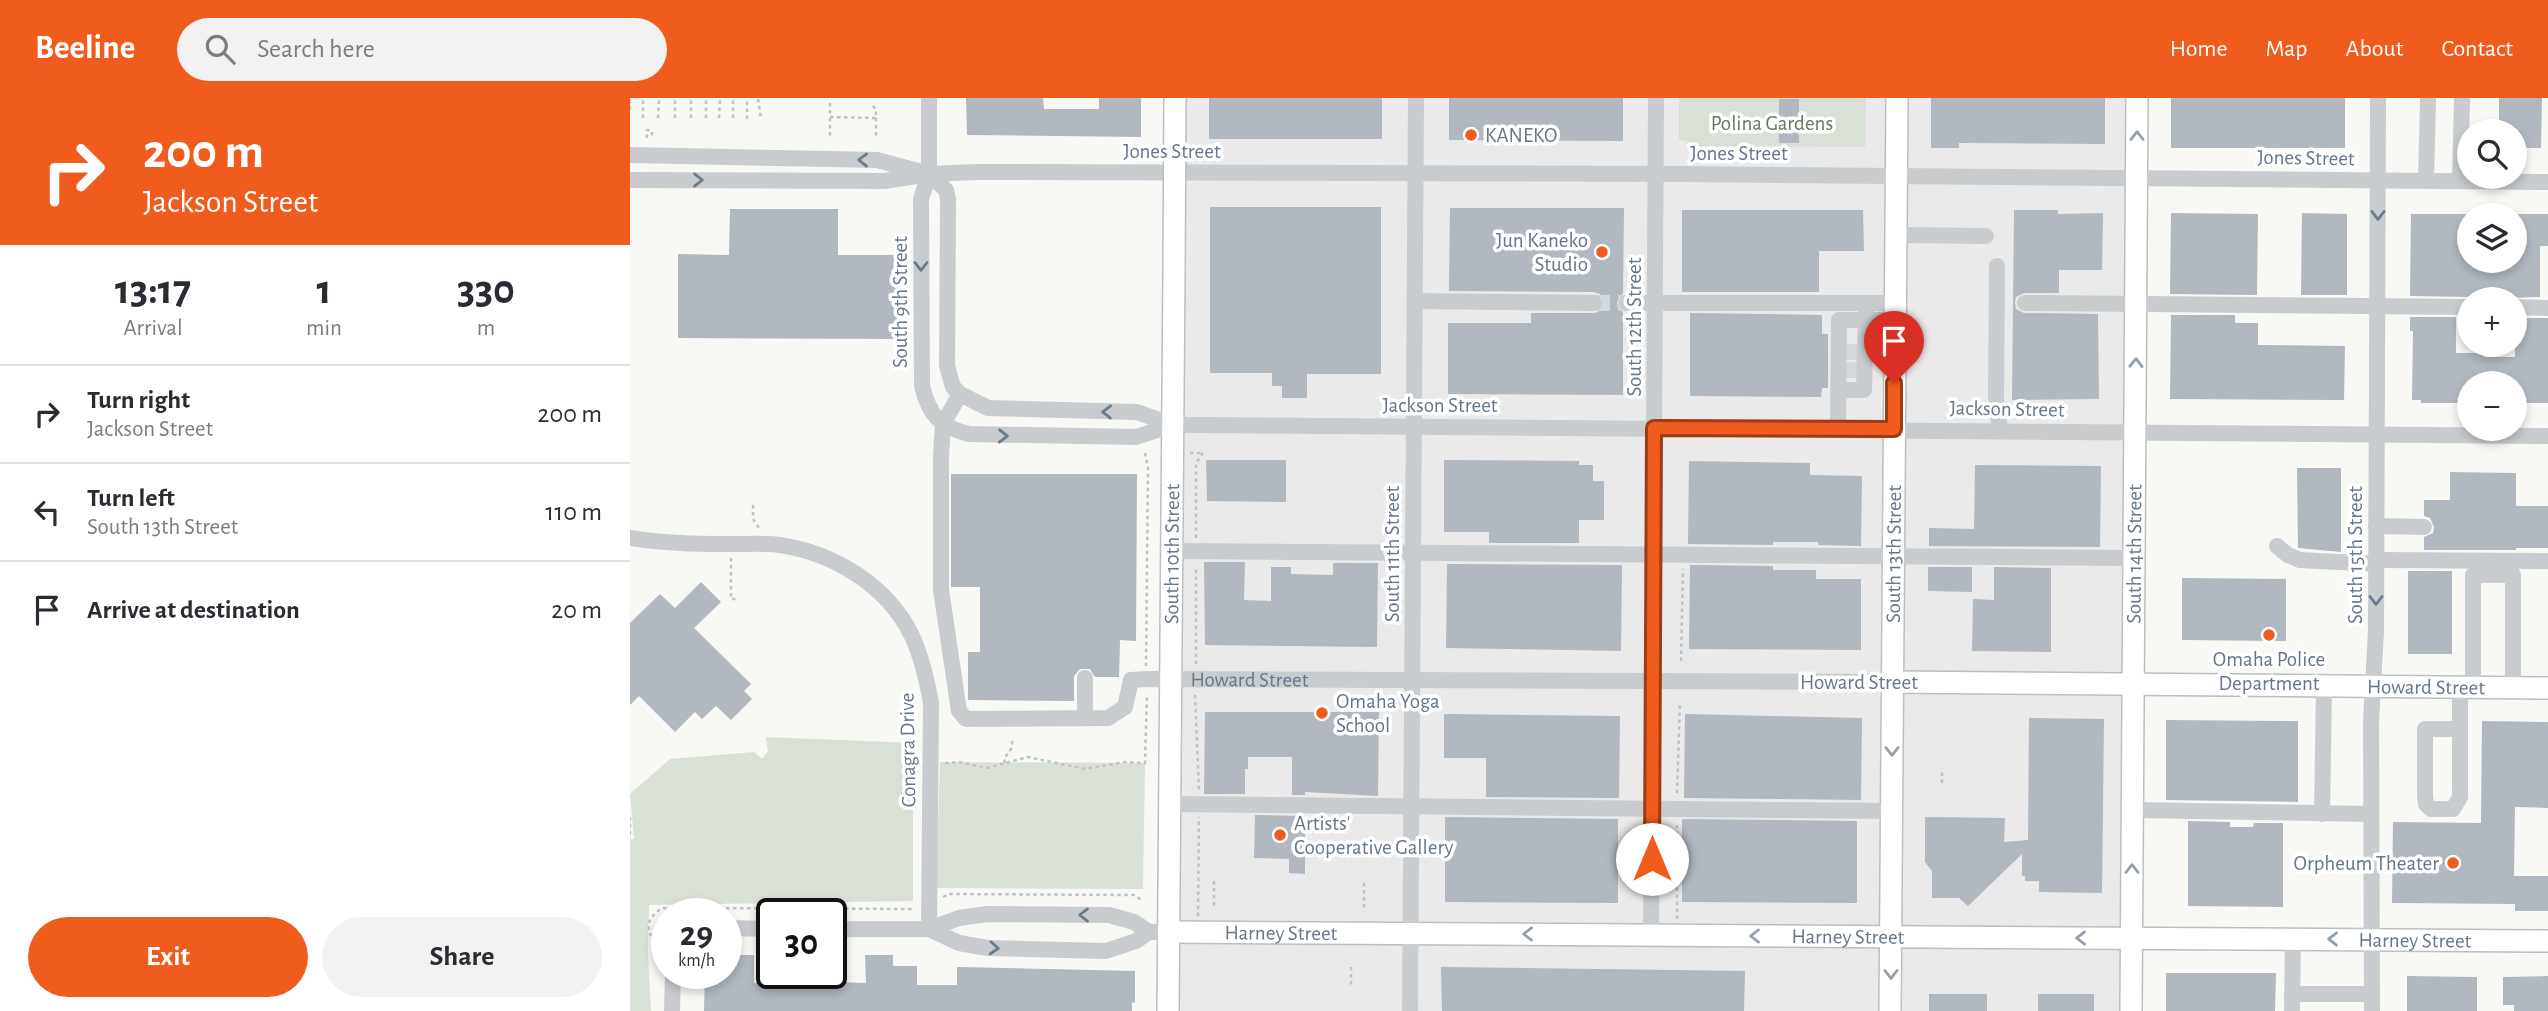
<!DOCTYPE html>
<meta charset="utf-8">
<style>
body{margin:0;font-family:"Alegreya Sans",sans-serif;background:#f2f2f3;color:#2b2b33;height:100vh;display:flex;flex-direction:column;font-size:26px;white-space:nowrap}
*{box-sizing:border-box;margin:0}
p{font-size:23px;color:#7c7c81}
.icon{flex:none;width:38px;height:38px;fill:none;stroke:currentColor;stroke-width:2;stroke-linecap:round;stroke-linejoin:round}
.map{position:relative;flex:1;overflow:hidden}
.side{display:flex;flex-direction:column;background:#fff;width:630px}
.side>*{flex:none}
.top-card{background:#f05c1e;color:#fff;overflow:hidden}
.fabs{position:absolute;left:1827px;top:21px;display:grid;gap:14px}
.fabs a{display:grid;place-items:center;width:70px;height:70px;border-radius:50%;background:#fff;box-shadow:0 4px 10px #0003;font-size:35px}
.speed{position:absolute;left:21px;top:800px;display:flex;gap:14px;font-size:35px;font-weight:700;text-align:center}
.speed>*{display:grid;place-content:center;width:91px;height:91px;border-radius:50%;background:#fff;box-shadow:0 4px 10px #0003;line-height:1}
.speed small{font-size:18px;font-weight:400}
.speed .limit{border:4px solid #111;border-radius:10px;background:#fff;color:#111}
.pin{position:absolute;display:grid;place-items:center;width:60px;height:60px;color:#fff;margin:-72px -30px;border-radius:50% 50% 50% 0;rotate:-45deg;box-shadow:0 0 7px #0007}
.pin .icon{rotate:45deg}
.me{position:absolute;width:77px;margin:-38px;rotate:0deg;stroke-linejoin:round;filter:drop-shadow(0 0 5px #0008)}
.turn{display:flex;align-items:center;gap:24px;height:147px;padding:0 28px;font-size:32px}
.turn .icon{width:91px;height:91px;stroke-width:2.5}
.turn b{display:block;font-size:49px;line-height:60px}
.eta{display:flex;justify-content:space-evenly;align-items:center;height:119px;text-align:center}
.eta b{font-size:42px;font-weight:600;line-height:49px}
.button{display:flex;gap:14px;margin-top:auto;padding:14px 28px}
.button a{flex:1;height:80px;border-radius:42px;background:#f05c1e;color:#fff;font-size:28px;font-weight:600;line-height:80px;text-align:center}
.button a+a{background:#f2f2f3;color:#2b2b33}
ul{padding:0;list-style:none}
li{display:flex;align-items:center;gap:21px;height:98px;padding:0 28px;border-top:2px solid #e1e1e2}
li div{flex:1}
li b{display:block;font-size:26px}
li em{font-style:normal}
header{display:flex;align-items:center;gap:42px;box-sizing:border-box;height:98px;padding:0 35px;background:#f05c1e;color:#fff}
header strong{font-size:33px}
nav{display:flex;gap:38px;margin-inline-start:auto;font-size:24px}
.search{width:490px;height:63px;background:#f2f2f3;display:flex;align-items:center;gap:18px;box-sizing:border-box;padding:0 24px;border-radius:38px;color:#7c7c81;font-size:26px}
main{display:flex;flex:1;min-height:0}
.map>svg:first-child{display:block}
.built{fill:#e9eae9}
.green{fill:#d9e1d6}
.building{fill:#b1b8bf}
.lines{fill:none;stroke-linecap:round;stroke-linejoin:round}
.minor-tunnel{stroke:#d3d8da;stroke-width:16;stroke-dasharray:16 8;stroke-linecap:butt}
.major-casing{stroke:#bbbfc3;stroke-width:24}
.path{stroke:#bfc2c4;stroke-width:2.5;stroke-dasharray:3.5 3.5;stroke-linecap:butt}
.minor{stroke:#c8cccf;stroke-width:16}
.major{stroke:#fff;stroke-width:21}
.major-bridge-casing{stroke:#bbbfc3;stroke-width:24;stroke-linecap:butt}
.major-bridge{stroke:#fff;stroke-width:21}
.oneway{stroke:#93a0ac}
.oneway2{stroke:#6a7b8c}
.route-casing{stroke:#9c3c14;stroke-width:18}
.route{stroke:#f05c1e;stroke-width:12}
.poi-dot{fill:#f05c1e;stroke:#fff;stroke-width:2.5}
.labels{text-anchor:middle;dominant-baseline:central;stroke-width:7;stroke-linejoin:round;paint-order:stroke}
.park-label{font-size:21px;fill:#647a60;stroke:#fff}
.poi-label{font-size:21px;fill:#657789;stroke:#fff;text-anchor:start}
.street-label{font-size:21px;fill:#657789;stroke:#fff}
</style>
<header>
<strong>Beeline</strong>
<div class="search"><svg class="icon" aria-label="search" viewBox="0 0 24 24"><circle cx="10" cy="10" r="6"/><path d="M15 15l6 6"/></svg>Search here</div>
<nav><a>Home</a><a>Map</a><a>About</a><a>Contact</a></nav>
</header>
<main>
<section class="side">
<div class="top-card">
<div class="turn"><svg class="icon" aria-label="right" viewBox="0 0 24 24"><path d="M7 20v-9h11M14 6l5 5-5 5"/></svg><div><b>200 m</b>Jackson Street</div></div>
</div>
<div class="eta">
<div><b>13:17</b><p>Arrival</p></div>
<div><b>1</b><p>min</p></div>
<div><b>330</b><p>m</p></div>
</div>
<ul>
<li><svg class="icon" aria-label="right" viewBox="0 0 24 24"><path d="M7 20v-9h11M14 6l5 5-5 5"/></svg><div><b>Turn right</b><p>Jackson Street</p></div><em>200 m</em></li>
<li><svg class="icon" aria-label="left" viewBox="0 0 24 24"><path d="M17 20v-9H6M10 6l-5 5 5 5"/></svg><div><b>Turn left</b><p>South 13th Street</p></div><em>110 m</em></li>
<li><svg class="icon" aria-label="arrive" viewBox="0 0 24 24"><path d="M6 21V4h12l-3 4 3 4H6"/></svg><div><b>Arrive at destination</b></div><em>20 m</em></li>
</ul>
<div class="button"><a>Exit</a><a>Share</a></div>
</section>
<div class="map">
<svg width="1918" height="913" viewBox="0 0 1918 913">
<rect width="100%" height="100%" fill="#f8f8f5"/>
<path class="built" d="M 547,0 L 1507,0 L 1501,913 L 538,913 Z"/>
<path class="green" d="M 1049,0 L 1236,0 L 1235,49 L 1057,48 L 1057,43 L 1049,42 Z
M 136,639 L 283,645 L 283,803 L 19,807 L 18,856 L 21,913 L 0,913 L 0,741 L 4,741 L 0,696 L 40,661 L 124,654 L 132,661 L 138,653 Z
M 310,664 L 515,665 L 513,791 L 306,790 Z"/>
<path class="building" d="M 336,0 L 413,0 L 414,11 L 469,11 L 469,0 L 511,0 L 511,39 L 337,37 Z
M 579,0 L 752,0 L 752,41 L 579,41 Z
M 819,0 L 993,0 L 993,43 L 819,42 Z
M 1301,0 L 1475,0 L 1475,46 L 1329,45 L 1329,50 L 1301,50 Z
M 1541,0 L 1715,0 L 1715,50 L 1541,50 Z
M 1869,0 L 1912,0 L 1911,50 L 1885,50 L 1885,33 L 1869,33 Z
M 1149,1 L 1169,1 L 1169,45 L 1149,45 Z
M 580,109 L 751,109 L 751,276 L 677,276 L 677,300 L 652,300 L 652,288 L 642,288 L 642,275 L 580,275 Z
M 820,110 L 994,110 L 993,195 L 987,204 L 988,211 L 993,214 L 993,297 L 818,296 L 818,225 L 901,225 L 901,215 L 965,215 L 973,211 L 974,204 L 970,196 L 964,194 L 819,193 Z
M 100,111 L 208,111 L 208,157 L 269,157 L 268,241 L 48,240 L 48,156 L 99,157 Z
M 1052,112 L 1233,112 L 1234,153 L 1189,153 L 1189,194 L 1052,194 Z
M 1384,112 L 1428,112 L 1428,116 L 1473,115 L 1472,172 L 1429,172 L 1429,195 L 1394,195 L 1386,199 L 1385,204 L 1386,211 L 1394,215 L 1468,216 L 1469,301 L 1382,302 Z
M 1541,115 L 1628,116 L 1627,197 L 1540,196 Z
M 1672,115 L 1717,116 L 1717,197 L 1671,197 Z
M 1781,116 L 1839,116 L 1839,163 L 1885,163 L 1885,116 L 1918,116 L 1918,148 L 1910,148 L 1910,199 L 1846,201 L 1839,199 L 1780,198 Z
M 1060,215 L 1192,217 L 1192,236 L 1198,236 L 1198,290 L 1192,290 L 1191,299 L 1060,298 Z
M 1541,217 L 1605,217 L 1605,225 L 1628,225 L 1628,247 L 1715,248 L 1714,302 L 1540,301 Z
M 1780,219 L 1826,219 L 1826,255 L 1854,255 L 1854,259 L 1885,259 L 1885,220 L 1918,220 L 1918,305 L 1885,305 L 1885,285 L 1839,285 L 1839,300 L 1837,300 L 1837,305 L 1791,305 L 1791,302 L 1782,302 L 1783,233 L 1780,233 Z
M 576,362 L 656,362 L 656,404 L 577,403 Z
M 814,362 L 949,363 L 949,367 L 963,367 L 963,383 L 974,383 L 974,422 L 949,422 L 949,445 L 859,445 L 859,434 L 814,434 Z
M 1059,363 L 1180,365 L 1180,377 L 1232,378 L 1231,448 L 1188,447 L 1188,444 L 1143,444 L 1143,447 L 1058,446 Z
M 1345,367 L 1471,368 L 1470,449 L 1299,448 L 1299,430 L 1344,431 Z
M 1667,370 L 1711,370 L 1711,454 L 1668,450 Z
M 1820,374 L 1886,375 L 1886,408 L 1918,408 L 1918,450 L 1886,450 L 1886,452 L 1794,452 L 1794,439 L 1803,435 L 1804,429 L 1800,420 L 1794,418 L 1794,402 L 1820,402 Z
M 321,376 L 507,376 L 506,543 L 490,542 L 489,579 L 465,579 L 460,571 L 450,571 L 444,578 L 444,603 L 338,602 L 338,554 L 350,554 L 350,489 L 321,489 Z
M 574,464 L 615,464 L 614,502 L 641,503 L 641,469 L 661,469 L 661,476 L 703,477 L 703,465 L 748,465 L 747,549 L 575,547 Z
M 817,466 L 992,467 L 991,553 L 816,550 Z
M 1060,467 L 1143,468 L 1143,472 L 1186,472 L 1186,481 L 1231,481 L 1231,552 L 1059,551 Z
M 1298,469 L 1342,469 L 1342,494 L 1298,493 Z
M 1364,469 L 1421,470 L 1421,554 L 1342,553 L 1343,501 L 1364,502 Z
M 1778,473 L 1822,473 L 1822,556 L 1778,556 Z
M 1552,480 L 1656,481 L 1656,543 L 1552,542 Z
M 71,484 L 91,504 L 64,530 L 121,586 L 114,593 L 122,601 L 101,622 L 86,608 L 72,621 L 65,614 L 45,634 L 9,598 L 0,607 L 0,525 L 30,496 L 45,510 Z
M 575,614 L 749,614 L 748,698 L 675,694 L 675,697 L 662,697 L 662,659 L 618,659 L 618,671 L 615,671 L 615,696 L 574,696 Z
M 814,616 L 990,618 L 989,700 L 856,699 L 856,660 L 814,660 Z
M 1055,616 L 1232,620 L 1231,702 L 1054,700 Z
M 1399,620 L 1474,621 L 1472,795 L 1409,794 L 1409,783 L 1395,783 L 1395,778 L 1392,778 L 1392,756 L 1338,808 L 1329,800 L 1302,800 L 1302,773 L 1295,764 L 1295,719 L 1375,720 L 1374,744 L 1398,742 Z
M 1536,622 L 1668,623 L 1668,704 L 1536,702 Z
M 1852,623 L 1918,624 L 1918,710 L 1885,709 L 1884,778 L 1918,778 L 1918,813 L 1885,813 L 1885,806 L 1762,805 L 1763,724 L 1851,725 Z
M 625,717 L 675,718 L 675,776 L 659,775 L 659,761 L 624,760 Z
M 815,719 L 988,721 L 988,805 L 815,804 Z
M 1052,721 L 1227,723 L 1227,805 L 1052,804 Z
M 1558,723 L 1600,724 L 1600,729 L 1623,729 L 1624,725 L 1653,725 L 1653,809 L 1558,808 Z
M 96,857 L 124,857 L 124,885 L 155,885 L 155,875 L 207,875 L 207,884 L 236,885 L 235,857 L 263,857 L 263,868 L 287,868 L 287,887 L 327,887 L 327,869 L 505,873 L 505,905 L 502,904 L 502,913 L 74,913 L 75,875 L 96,875 Z
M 811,869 L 1115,873 L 1114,913 L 812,913 Z
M 1536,875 L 1646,875 L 1645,913 L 1536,913 Z
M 1777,878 L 1847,879 L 1847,913 L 1777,913 Z
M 1918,878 L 1918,913 L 1884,913 L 1884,907 L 1873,907 L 1873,879 Z
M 1299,896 L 1357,896 L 1357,913 L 1299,913 Z
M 1408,896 L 1464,896 L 1464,913 L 1408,913 Z"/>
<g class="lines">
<path class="minor-tunnel" d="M 964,205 L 997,205
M 1212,254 L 1228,254
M 1211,272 L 1228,272"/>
<defs>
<g id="major">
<path id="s2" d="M 1262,584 L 1918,590"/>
<path id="s3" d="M 539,834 L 1918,843"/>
<path id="s4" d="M 538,913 L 544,173"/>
<path id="s5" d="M 1260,913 L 1267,0"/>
<path id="s6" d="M 1501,913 L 1507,0"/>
</g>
</defs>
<use href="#major" class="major-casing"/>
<path class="path" d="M 128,1 L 131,21
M 200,5 L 200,19 L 246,20 L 246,11 L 241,6
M 0,12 L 0,1
M 13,20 L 13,1
M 28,20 L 29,1
M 45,20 L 45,1
M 61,20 L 61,1
M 76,20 L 76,1
M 89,20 L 90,1
M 103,20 L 103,1
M 200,20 L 200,41
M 246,20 L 246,41
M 117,21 L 117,1
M 17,40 L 17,32 L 22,33 L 22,40
M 515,355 L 518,370 L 516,568
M 560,355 L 573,355
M 123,407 L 123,421 L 129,430
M 566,440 L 566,365 L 573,355
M 101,460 L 101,501 L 108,501
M 1051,563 L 1053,471
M 566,566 L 566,468
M 565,597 L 569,692
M 315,665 L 329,664 L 357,670 L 398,659 L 455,671 L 495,664 L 515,665 L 517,596
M 375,665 L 374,661 L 381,651 L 383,640
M 1312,685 L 1312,673
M 1047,695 L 1050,604
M 0,719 L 0,737
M 584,783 L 584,809
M 734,785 L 734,810
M 313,799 L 319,796 L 504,797 L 513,803
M 568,818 L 569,719
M 1047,821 L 1047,727
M 32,864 C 32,844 2,830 32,810 L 284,811
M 721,869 L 721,888"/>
<g class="minor">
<path d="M 299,0 L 299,76 L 291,101 L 292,288 C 299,317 310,329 339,336 L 506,339 L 543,327 L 573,327 L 1918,338"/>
<path d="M 0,57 L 247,62 L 299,76 L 316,92 L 318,101 L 317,268 L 323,289 L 330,296 L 358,310 L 507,314 L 543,327"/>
<path d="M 0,82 L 254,83 L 299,76 L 347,74 L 1049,76 L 1918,84"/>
<path d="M 1796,83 L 1798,0"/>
<path d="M 1830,83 L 1832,0"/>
<path d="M 1266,137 L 1356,138"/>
<path d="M 1367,168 L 1366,301 L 1370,332"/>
<path d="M 785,203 L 964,205"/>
<path d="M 997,205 L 1265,205"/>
<path d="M 1395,205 L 1839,209"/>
<path d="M 1885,209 L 1918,210"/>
<path d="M 1208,292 L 1234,292 L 1236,212"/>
<path id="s1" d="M 330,296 L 313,326 L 311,358 L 311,492 L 329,613 L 336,621 L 478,620 L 495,609 L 501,582 L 517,581 L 1262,584"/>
<path d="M 1208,331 L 1209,222 L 1264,222"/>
<path d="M 1746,428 L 1794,429"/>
<path d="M 0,440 C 35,446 72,446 107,446 C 121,446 136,445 150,447 C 204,455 258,488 282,538 C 292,560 297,582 301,605 L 299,831"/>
<path d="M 1647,448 L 1658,457 L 1670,462 L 1746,466"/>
<path d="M 542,453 L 1504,460"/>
<path d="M 1746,462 L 1918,463"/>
<path d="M 1843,590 L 1843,477 L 1883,477 L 1883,590"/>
<path d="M 455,620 L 455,580"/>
<path d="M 1829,631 L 1795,631 L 1795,698 L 1796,706 L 1801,711 L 1823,711 L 1830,699 L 1830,590"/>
<path d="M 540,706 L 1262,713"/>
<path d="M 1503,712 L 1741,716"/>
<path d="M 1692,716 L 1694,589"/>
<path d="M 96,830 L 142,831"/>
<path d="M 201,831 L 299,831 L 329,820 L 357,816 L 479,817 L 504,824 L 519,834 L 539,834"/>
<path d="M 299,831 L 329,845 L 358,850 L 476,853 L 506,843 L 519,834"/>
<path d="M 1021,837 L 1026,0"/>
<path d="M 1662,896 L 1742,896"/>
<path d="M 42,913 L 43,875"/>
<path d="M 780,913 L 786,0"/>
<path d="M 1662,913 L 1663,841"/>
<path d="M 1742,913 L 1741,623 L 1746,533 L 1748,0"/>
</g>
<use href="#major" class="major"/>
<defs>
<path id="major-bridge" d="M 544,173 L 545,0"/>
</defs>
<use href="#major-bridge" class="major-bridge-casing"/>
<use href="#major-bridge" class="major-bridge"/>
</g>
<defs><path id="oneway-chevron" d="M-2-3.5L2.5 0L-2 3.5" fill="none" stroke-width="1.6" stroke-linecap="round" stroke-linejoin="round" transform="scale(1.75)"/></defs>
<g class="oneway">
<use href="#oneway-chevron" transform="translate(1507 38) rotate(-90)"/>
<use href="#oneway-chevron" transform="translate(1506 265) rotate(-89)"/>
<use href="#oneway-chevron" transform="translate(1262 653) rotate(90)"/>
<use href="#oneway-chevron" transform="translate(1502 771) rotate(-90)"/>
<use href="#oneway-chevron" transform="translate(898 836) rotate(-180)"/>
<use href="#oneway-chevron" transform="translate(1125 838) rotate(-180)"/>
<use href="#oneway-chevron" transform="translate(1451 840) rotate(-180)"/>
<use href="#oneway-chevron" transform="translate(1703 841) rotate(-179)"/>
<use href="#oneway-chevron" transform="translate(1261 876) rotate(90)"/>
</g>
<g class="oneway2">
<use href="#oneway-chevron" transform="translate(233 62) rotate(-179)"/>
<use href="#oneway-chevron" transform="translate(68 82)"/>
<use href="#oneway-chevron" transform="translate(1748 117) rotate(90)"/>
<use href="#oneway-chevron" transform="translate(291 168) rotate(90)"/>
<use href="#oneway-chevron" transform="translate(477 314) rotate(-179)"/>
<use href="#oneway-chevron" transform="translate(373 338) rotate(1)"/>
<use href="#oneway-chevron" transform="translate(1746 502) rotate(90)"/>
<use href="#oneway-chevron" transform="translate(454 817) rotate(-180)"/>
<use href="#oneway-chevron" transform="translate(364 850) rotate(3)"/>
</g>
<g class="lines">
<defs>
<path id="route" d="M 1022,761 L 1024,330 L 1264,331 L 1264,285"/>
</defs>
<use href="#route" class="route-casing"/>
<use href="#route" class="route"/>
</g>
<g class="poi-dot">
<circle cx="841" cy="37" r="7"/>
<circle cx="972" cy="154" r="7"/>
<circle cx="1639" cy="537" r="7"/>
<circle cx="692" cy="615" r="7"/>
<circle cx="650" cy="737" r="7"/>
<circle cx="1823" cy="765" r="7"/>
</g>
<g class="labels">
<g class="park-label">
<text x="1142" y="25">Polina Gardens</text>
</g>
<g class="poi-label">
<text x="855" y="37">KANEKO</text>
<text x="958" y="142" text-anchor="end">Jun Kaneko<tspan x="958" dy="24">Studio</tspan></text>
<text x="1639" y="561" text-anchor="middle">Omaha Police<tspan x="1639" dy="24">Department</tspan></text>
<text x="706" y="603">Omaha Yoga<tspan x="706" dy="24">School</tspan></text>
<text x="664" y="725">Artists'<tspan x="664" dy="24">Cooperative Gallery</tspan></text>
<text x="1809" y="765" text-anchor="end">Orpheum Theater</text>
</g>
<g class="street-label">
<text x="542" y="53">Jones Street</text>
<text x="1109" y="55">Jones Street</text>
<text transform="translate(1676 60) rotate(1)">Jones Street</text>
<text transform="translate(270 204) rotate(-90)">South 9th Street</text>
<text transform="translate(1004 229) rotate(-90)">South 12th Street</text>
<text x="810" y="307">Jackson Street</text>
<text transform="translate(1377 311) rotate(1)">Jackson Street</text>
<text transform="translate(762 456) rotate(-90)">South 11th Street</text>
<text stroke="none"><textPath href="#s5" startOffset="457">South 13th Street</textPath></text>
<text stroke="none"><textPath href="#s6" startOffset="457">South 14th Street</textPath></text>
<text stroke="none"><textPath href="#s4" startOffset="457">South 10th Street</textPath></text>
<text transform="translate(1725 457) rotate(-90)">South 15th Street</text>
<text stroke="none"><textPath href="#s1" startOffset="642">Howard Street</textPath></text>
<text x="1229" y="584">Howard Street</text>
<text stroke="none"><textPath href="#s2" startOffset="534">Howard Street</textPath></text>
<text transform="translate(278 652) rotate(-91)">Conagra Drive</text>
<text stroke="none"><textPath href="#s3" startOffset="112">Harney Street</textPath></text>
<text stroke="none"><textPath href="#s3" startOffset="679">Harney Street</textPath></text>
<text stroke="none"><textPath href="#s3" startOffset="1246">Harney Street</textPath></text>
</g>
</g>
</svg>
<div class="fabs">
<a><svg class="icon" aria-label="search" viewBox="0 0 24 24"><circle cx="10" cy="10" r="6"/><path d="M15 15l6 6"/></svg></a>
<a><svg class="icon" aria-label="layers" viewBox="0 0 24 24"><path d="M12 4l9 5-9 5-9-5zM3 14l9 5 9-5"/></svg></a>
<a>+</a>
<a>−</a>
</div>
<div class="speed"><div>29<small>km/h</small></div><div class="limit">30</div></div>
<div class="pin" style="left:1264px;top:285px;background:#d93025"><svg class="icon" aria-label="arrive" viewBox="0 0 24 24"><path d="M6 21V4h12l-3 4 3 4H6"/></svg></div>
<svg class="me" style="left:1022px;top:761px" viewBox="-20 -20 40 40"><circle r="19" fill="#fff"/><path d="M0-13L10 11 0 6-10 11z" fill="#f05c1e"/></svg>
</div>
</main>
